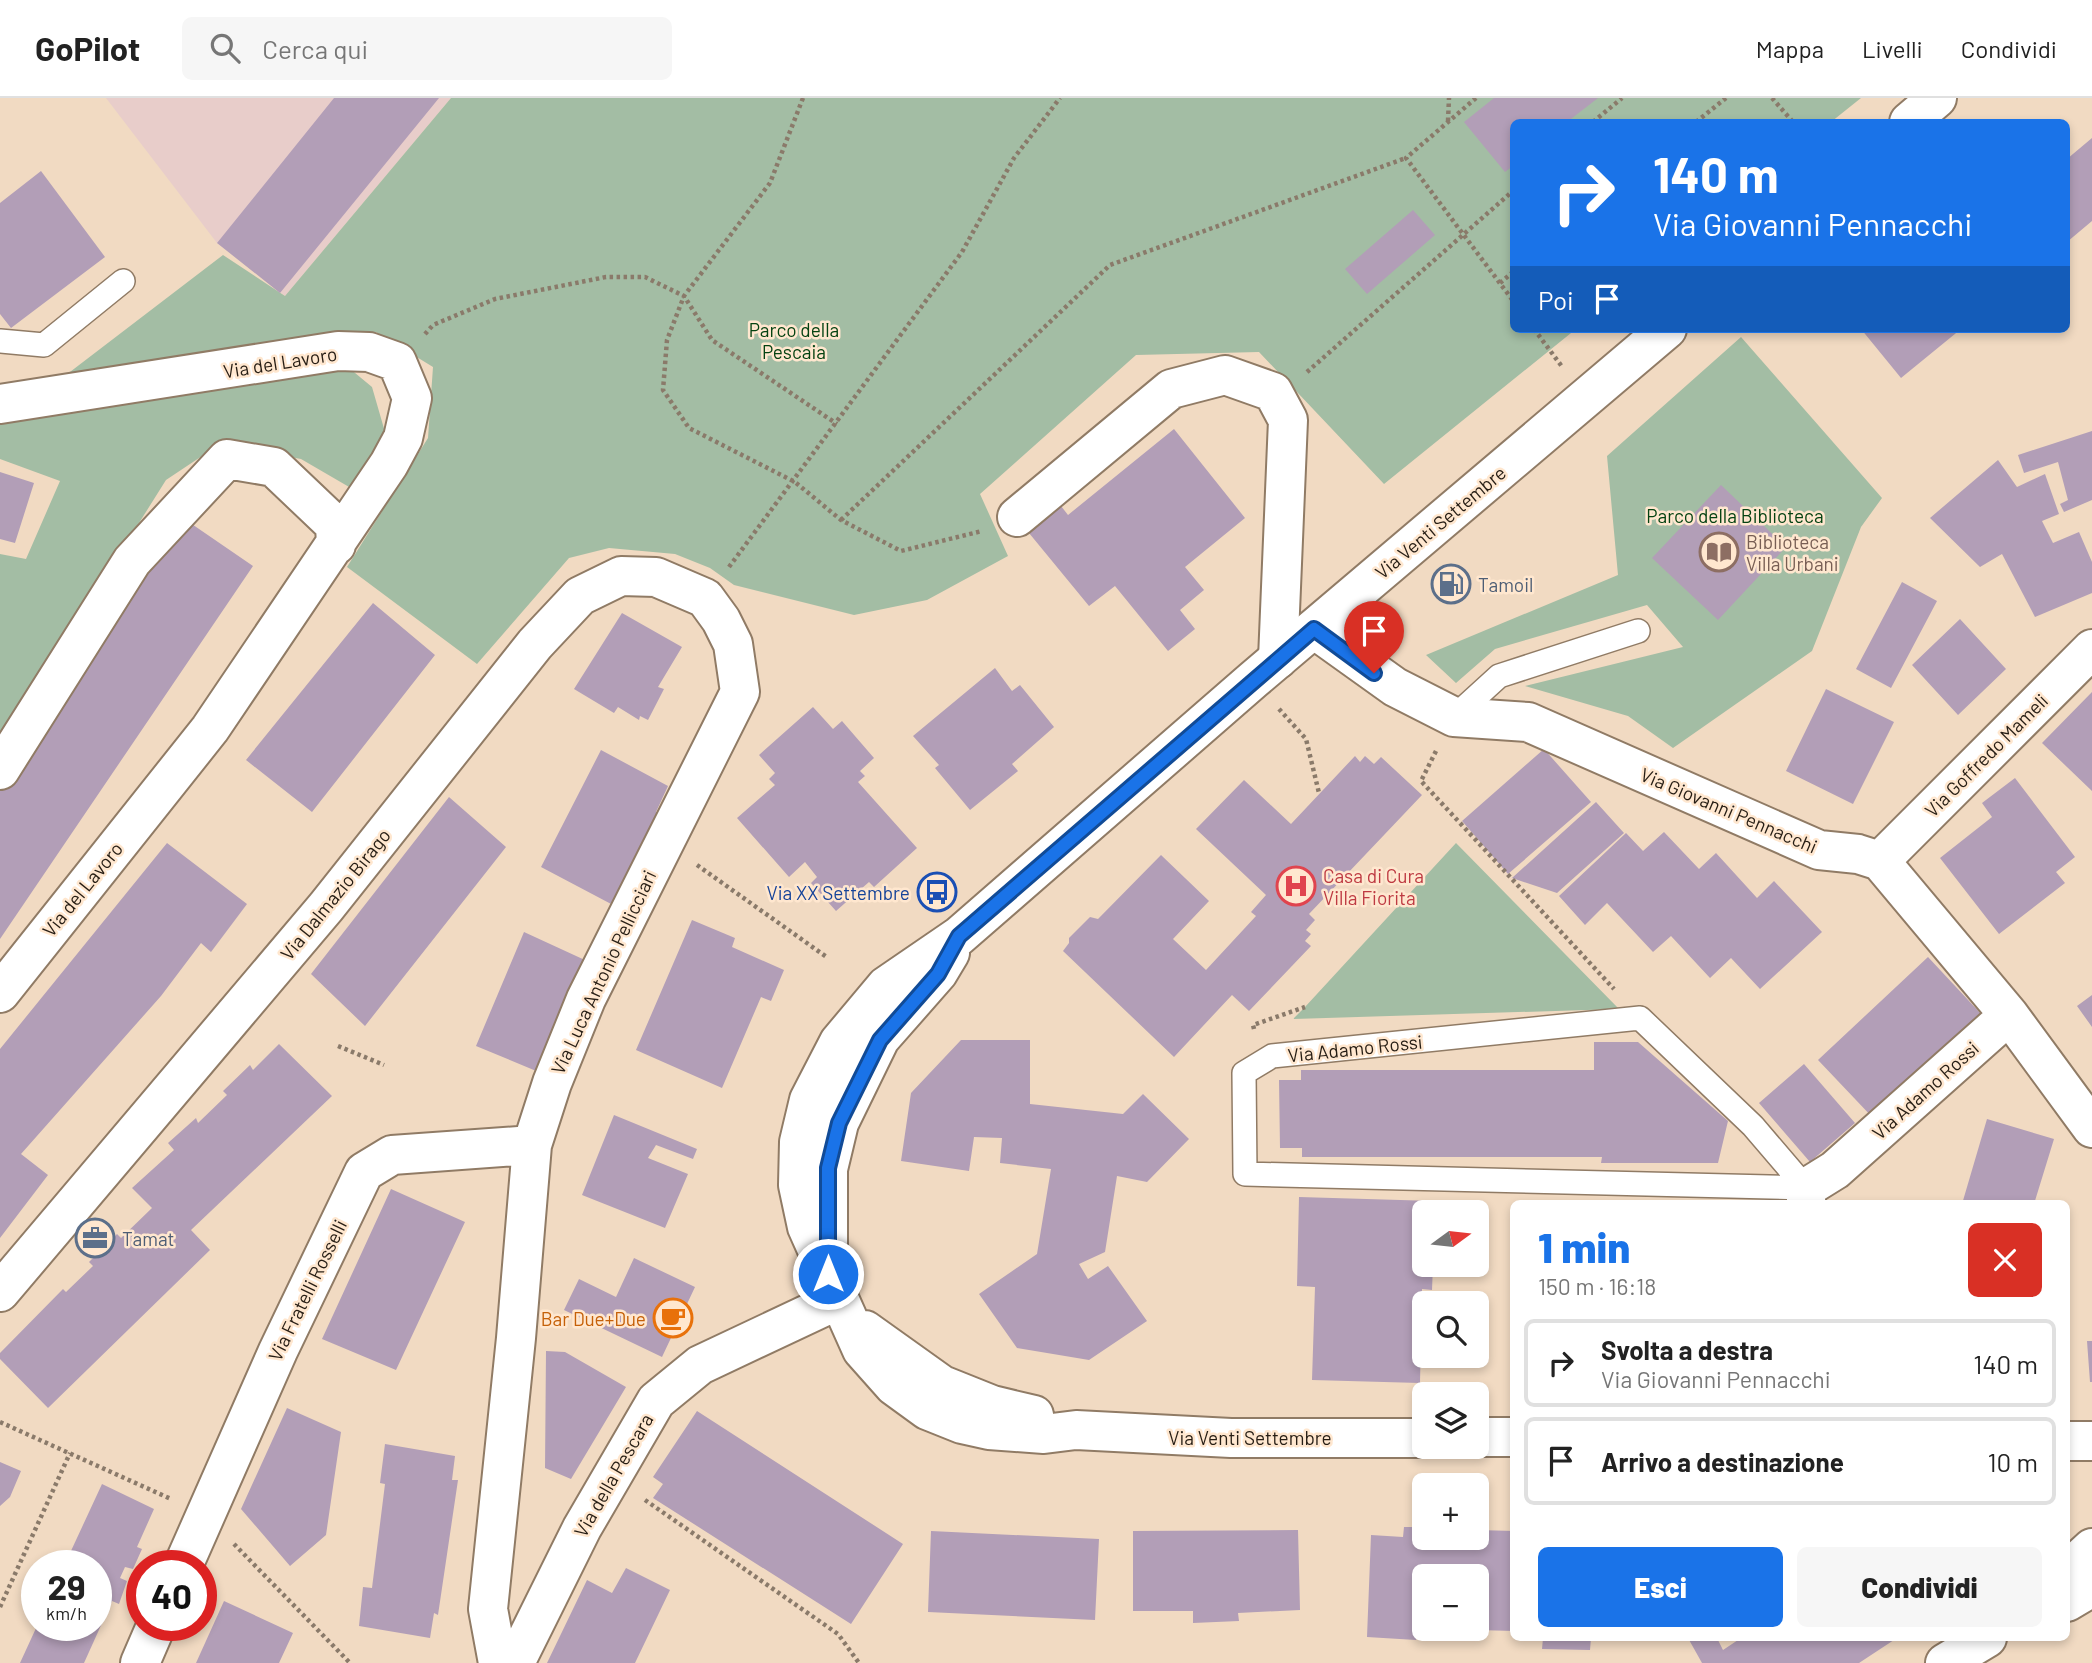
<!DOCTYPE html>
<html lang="it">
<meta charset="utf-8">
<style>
body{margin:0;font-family:Barlow,sans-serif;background:#f6f6f6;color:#222;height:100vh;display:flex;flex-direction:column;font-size:26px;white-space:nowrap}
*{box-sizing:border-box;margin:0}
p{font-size:23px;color:#767676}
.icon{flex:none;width:38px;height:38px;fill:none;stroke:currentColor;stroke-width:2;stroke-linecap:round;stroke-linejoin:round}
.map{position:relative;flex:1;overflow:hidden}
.drawer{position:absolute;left:1510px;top:1102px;width:560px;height:441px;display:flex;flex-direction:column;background:#fff;border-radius:10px;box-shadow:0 4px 10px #0003}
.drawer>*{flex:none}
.hud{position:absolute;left:1510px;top:21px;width:560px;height:214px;border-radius:10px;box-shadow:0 4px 10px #0003;background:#1a73e8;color:#fff;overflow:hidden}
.needle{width:46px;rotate:75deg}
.tools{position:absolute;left:1412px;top:1102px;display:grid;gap:14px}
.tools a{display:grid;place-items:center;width:77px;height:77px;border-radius:10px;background:#fff;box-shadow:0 4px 10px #0003;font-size:35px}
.speed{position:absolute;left:21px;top:1452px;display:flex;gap:14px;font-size:35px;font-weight:700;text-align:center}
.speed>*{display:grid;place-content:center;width:91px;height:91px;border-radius:50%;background:#fff;box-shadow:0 4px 10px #0003;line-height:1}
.speed small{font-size:18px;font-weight:400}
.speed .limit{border:10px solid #d22;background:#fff;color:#111}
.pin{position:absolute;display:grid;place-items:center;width:60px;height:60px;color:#fff;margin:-72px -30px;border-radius:50% 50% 50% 0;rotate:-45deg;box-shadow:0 0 7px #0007}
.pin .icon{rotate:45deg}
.me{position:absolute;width:77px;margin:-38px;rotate:0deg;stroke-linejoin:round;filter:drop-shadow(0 0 5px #0008)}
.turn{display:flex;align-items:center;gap:24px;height:147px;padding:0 28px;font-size:32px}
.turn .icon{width:91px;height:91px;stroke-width:2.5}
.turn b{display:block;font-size:49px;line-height:60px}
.then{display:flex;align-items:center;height:66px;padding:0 28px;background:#0003;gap:14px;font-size:26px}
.round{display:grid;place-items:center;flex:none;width:74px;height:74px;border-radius:10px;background:#f6f6f6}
.overview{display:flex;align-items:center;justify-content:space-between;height:119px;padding:0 28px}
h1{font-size:42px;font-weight:800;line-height:52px;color:#1a73e8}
.button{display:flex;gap:14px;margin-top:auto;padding:14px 28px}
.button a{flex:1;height:80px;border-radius:10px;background:#1a73e8;color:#fff;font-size:28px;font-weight:800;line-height:80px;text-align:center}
.button a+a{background:#f6f6f6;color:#222}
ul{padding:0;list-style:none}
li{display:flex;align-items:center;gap:21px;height:88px;margin:0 14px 10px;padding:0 14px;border:4px solid #e0e0e0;border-radius:10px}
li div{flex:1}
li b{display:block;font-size:26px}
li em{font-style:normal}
header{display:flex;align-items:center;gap:42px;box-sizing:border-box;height:98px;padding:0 35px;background:#fff;border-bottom:2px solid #e0e0e0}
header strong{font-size:33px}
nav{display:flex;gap:38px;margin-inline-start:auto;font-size:24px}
.search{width:490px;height:63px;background:#f6f6f6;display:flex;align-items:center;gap:18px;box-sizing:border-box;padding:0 24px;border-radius:10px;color:#767676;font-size:26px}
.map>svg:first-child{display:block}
.education{fill:#e8cdca}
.green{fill:#a3bda4}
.building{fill:#b29eb7}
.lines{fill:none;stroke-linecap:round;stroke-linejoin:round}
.lane-casing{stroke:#907b65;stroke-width:26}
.street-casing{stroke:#907b65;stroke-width:42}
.secondary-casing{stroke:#907b65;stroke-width:42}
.path{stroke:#8a7a6a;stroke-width:4.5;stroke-dasharray:3.5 3.5;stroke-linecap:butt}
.lane{stroke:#fff;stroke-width:23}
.street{stroke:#fff;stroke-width:38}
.secondary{stroke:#fff;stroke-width:38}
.route-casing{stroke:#114b97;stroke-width:18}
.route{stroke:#1a73e8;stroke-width:12}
.labels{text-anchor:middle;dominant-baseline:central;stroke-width:5;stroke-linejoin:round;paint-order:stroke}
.park-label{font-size:19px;fill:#044211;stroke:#ffe7cf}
.street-label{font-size:19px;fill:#261d14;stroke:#ffe7cf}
.education-label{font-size:19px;fill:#785e54;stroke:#ffe7cf;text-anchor:start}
.service-label{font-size:19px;fill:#4e5e75;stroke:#ffe7cf;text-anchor:start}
.health-label{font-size:19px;fill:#be3a42;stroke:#ffe7cf;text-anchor:start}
.transit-label{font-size:19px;fill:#164399;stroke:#ffe7cf;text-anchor:end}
.food-label{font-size:19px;fill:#c56008;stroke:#ffe7cf;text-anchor:end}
</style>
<header>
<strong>GoPilot</strong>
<div class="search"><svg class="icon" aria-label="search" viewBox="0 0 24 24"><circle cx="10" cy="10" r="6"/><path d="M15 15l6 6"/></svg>Cerca qui</div>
<nav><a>Mappa</a><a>Livelli</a><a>Condividi</a></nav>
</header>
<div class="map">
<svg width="2092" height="1565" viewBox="0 0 2092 1565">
<rect width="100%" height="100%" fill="#f1dac2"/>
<path class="education" d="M 106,0 L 451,0 L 285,198 L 217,145 Z"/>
<path class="green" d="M 451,0 L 1861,0 L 1831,24 L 1514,24 L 1514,231 L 1576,231 L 1384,386 L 1259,254 L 1136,257 L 980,396 L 1008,458 L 927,502 L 854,517 L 734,487 L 710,470 L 675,456 L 609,450 L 569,460 L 477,566 L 347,469 L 428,340 L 433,269 L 376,234 L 271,246 L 49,290 L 223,157 L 285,198 Z
M 1741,239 L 1882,400 L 1861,429 L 1812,553 L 1673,650 L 1628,618 L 1525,588 L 1683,549 L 1647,507 L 1495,551 L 1456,585 L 1426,557 L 1618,477 L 1607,358 Z
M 343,265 L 372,289 L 387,341 L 356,393 L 301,361 L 220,346 L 166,382 L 0,646 L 0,456 L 26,461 L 60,383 L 0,361 L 0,322 Z
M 1456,745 L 1619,911 L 1293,921 L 1305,909 Z"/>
<path class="building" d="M 334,0 L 439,0 L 280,195 L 217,145 Z
M 1494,0 L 1598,0 L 1567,24 L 1514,24 L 1514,67 L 1505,74 L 1464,24 Z
M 2092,40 L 2092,123 L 2067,144 L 2067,61 Z
M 41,73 L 105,159 L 11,230 L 0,216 L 0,105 Z
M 1413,112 L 1435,137 L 1367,196 L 1345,171 Z
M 1861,231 L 1961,231 L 1901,280 Z
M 1174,331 L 1245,420 L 1185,469 L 1204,492 L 1180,512 L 1195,531 L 1168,553 L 1115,488 L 1089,508 L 1029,435 L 1061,408 L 1068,417 Z
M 2092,333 L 2092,402 L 2064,414 L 2060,406 L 2068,402 L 2058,364 L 2024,375 L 2018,357 Z
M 1998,362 L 2017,389 L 2045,376 L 2059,416 L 2042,423 L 2053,445 L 2079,434 L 2092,464 L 2092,495 L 2035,519 L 2002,456 L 1980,469 L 1930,420 Z
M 0,374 L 34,385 L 15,445 L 0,441 Z
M 1721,387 L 1786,449 L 1718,522 L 1652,460 Z
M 183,420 L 253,468 L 0,841 L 0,690 Z
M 1902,484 L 1937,503 L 1891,590 L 1856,571 Z
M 373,505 L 435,557 L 312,714 L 246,662 Z
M 622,515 L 682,549 L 658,589 L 664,591 L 648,622 L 640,618 L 639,622 L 618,609 L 614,615 L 574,591 Z
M 1960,521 L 2006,571 L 1958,617 L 1912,567 Z
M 995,570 L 1012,593 L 1020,587 L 1054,629 L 1012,666 L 1018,673 L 970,712 L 935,670 L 939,667 L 913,638 Z
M 1826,591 L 1894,624 L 1853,706 L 1786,673 Z
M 2092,594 L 2092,693 L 2042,645 Z
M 813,609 L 833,631 L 842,623 L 874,660 L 860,673 L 865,678 L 858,684 L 917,750 L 874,789 L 869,784 L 836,813 L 811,785 L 817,779 L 805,764 L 789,779 L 737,720 L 775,687 L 769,681 L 775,675 L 759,657 Z
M 1544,651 L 1591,704 L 1508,776 L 1462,723 Z
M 601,652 L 668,688 L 656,714 L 660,715 L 613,807 L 541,769 Z
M 1355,658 L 1360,664 L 1365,658 L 1374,666 L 1381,659 L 1422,697 L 1309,816 L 1315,822 L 1306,832 L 1311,836 L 1305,843 L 1311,848 L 1249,913 L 1232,897 L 1174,959 L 1063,853 L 1069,845 L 1069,840 L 1090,819 L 1098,821 L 1161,757 L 1209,803 L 1173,841 L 1206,872 L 1256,818 L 1251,814 L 1266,797 L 1196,731 L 1244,682 L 1291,726 Z
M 2015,680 L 2075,759 L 2056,774 L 2065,785 L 1999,836 L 1940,760 L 1992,719 L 1982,705 Z
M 449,699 L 506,749 L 365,928 L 311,876 Z
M 1596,704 L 1624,735 L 1557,795 L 1512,780 Z
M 1664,734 L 1699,771 L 1716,755 L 1757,800 L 1774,783 L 1822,834 L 1760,891 L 1731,860 L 1710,880 L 1671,838 L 1653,854 L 1607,805 L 1585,827 L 1559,798 L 1626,735 L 1643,753 Z
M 167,745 L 247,806 L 211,854 L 201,845 L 161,898 L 21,1056 L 48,1077 L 0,1140 L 0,951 Z
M 692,822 L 735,840 L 732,849 L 784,872 L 771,903 L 761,899 L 722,990 L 636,952 Z
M 524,834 L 587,863 L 541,975 L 476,948 Z
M 1928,859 L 1983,918 L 1874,1021 L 1818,962 Z
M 2092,897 L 2092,929 L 2077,908 Z
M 961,942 L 1030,942 L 1030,1006 L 1123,1016 L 1143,996 L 1189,1041 L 1147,1084 L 1117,1078 L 1105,1154 L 1079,1166 L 1088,1181 L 1108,1168 L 1147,1223 L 1089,1262 L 1017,1250 L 979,1196 L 1037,1156 L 1051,1071 L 1000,1065 L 1002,1040 L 974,1039 L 969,1073 L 901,1063 L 911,995 Z
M 1594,944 L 1638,944 L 1728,1023 L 1718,1065 L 1601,1065 L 1602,1059 L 1302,1059 L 1302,1050 L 1280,1050 L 1279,982 L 1301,982 L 1301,972 L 1594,972 Z
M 279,946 L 332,998 L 191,1132 L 210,1152 L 48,1310 L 0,1261 L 0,1255 L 63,1191 L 66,1194 L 93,1168 L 89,1164 L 117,1136 L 121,1140 L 152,1110 L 132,1090 L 174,1052 L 168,1045 L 196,1020 L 198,1025 L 227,997 L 223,993 L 250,967 L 253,972 Z
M 1804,966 L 1855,1025 L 1810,1064 L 1759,1005 Z
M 614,1017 L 697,1051 L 693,1061 L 656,1047 L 648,1060 L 688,1076 L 665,1130 L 582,1097 Z
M 1987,1021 L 2054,1041 L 2034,1106 L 1962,1106 Z
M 391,1091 L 465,1124 L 396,1272 L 322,1241 Z
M 1299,1099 L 1434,1103 L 1434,1115 L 1424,1115 L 1424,1167 L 1433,1167 L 1432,1192 L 1422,1191 L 1420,1285 L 1312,1282 L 1315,1189 L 1297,1188 Z
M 634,1160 L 695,1189 L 662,1259 L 564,1212 L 579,1181 L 616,1199 Z
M 2087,1243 L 2092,1243 L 2092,1284 L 2090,1284 Z
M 546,1253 L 565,1254 L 626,1289 L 571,1381 L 545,1370 Z
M 287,1310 L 341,1334 L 326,1437 L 290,1468 L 241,1411 Z
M 697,1313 L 903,1446 L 851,1526 L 653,1400 L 663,1386 L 653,1379 Z
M 385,1346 L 455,1358 L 452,1382 L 458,1382 L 438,1517 L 434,1515 L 430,1540 L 359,1528 L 363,1489 L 372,1490 L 385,1386 L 380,1385 Z
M 0,1364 L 21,1373 L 10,1399 L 0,1408 Z
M 102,1386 L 154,1411 L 137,1449 L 142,1451 L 133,1471 L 125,1469 L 120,1480 L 127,1483 L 119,1506 L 112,1503 L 84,1565 L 20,1565 L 37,1528 L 96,1528 L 96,1468 L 64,1468 Z
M 1404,1429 L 1424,1429 L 1424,1440 L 1477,1440 L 1477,1432 L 1514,1433 L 1514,1533 L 1477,1532 L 1477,1479 L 1424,1479 L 1424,1530 L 1417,1529 L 1416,1542 L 1367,1539 L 1371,1437 L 1403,1439 Z
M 1298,1432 L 1300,1512 L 1238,1515 L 1239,1523 L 1193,1525 L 1193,1513 L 1133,1513 L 1133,1433 Z
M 931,1433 L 1099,1441 L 1095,1522 L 928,1514 Z
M 626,1470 L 670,1492 L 635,1565 L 547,1565 L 587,1482 L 612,1495 Z
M 224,1503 L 293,1535 L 279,1565 L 196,1565 Z
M 1543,1540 L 1591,1540 L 1590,1552 L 1542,1551 Z
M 1688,1540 L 1717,1540 L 1723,1552 L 1741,1540 L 1897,1540 L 1859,1565 L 1702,1565 Z"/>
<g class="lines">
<defs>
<path id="lane" d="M 0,243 L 44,247 L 123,183
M 1454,619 L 1499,578 L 1638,533
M 1640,920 L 1753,1028 L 1806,1090 L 1245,1076 L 1244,975 L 1272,958 Z"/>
<path id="street" d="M 0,306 L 338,253 L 369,254 L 397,264 L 412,300 L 403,340 L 389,366 L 210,631 L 0,895
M 1017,419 L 1171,291 L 1225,277 L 1273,294 L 1288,322 L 1278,561
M 1314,531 L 1395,589 L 1454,619 L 1528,624 L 1819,752 L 1858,756 L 1880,763 L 2009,917 L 2092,1030
M 0,672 L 132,463 L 227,361 L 274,369 L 335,427 L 336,447
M 1880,763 L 2092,551
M 1806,1106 L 1806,1090 L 1835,1072 L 2009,917
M 0,1194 L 326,809 L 535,546 L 580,498 L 621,478 L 656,479 L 705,500 L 721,522 L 733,546 L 740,594 L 586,901 L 552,985 L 532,1047 L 516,1240 L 488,1511 L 498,1565
M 183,1468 L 278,1253 L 364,1074 L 392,1057 L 532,1047
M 2067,1473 L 2092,1450
M 2067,1504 L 2092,1489
M 140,1565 L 156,1528
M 1945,1565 L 1987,1540"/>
<path id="secondary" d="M 1909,24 L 1937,0
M 828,1151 L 828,1071 L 839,1025 L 880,941 L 938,875 L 950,855
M 865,1232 L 942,1287 L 992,1307 L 1034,1317
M 1477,1339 L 1514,1339
M 1424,1340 L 1231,1340 L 1076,1332 L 1044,1336 L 989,1332 L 962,1326 L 927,1312 L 894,1288 L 862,1252 L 807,1129 L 798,1087 L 799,1044 L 809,1002 L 839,944 L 886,888 L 959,838 L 1253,582 L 1667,231
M 2067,1343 L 2092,1343
M 515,1565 L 582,1430 L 656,1303 L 700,1267 L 838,1202"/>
</defs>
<use href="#lane" class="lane-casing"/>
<use href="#street" class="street-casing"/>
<use href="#secondary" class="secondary-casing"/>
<path class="path" d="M 803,0 L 770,85 L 684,198 L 667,242 L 663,292 L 689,330 L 795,384 L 841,422 L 901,453 L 982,433
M 1476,0 L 1406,60 L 1514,204
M 1772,0 L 1793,24
M 1448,23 L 1449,0
M 1593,24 L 1622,0
M 1696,24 L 1726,0
M 1500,185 L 1514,173
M 1534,231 L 1563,270
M 425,236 L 433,227 L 495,201 L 606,179 L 645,179 L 684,198 L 712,242 L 837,326
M 1307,274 L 1514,92
M 841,422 L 1110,167 L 1406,60
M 729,469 L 962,154 L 1014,60 L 1060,0
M 1279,611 L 1306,641 L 1319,695
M 1436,653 L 1421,683 L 1614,891
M 697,767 L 828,860
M 1254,931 L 1253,927 L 1305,909
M 338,948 L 384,967
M 0,1324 L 171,1401
M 645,1402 L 838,1536 L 859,1565
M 234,1446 L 350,1565
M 0,1509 L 70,1355"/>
<use href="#lane" class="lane"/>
<use href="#street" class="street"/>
<use href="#secondary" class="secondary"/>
</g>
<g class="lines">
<defs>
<path id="route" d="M 828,1176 L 828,1070 L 839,1025 L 880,942 L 938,876 L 959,838 L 1314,531 L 1374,575"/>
</defs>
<use href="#route" class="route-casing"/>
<use href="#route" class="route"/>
</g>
<defs>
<symbol id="library-ring" viewBox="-11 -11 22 22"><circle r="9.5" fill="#ffe7cf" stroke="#8d6e63" stroke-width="1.5"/><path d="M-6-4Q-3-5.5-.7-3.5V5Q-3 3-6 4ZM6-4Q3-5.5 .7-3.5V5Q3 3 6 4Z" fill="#8d6e63"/></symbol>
<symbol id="fuel-ring" viewBox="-11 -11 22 22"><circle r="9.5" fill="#ffe7cf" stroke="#5c6f8a" stroke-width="1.5"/><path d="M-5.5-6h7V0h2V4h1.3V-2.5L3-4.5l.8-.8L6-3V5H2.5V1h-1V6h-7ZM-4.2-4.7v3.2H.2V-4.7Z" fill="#5c6f8a"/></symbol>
<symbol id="hospital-ring" viewBox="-11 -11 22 22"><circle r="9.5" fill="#ffe7cf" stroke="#e0444e" stroke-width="1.5"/><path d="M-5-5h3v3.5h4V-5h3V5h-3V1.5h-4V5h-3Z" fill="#e0444e"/></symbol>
<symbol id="bus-ring" viewBox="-11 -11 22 22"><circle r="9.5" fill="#ffe7cf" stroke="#1a4fb4" stroke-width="1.5"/><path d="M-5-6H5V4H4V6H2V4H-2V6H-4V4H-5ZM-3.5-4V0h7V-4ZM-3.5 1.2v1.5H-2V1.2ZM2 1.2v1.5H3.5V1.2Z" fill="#1a4fb4"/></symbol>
<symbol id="office-ring" viewBox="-11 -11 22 22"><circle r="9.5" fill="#ffe7cf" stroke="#5c6f8a" stroke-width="1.5"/><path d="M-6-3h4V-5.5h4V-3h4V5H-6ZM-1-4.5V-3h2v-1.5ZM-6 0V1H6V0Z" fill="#5c6f8a"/></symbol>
<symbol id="cafe-ring" viewBox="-11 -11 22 22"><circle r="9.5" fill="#ffe7cf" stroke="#e8710a" stroke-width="1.5"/><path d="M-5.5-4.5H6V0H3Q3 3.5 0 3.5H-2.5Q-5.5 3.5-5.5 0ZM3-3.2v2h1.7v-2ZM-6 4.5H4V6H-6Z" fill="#e8710a"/></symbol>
</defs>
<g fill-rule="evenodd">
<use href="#library-ring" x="1697" y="432" width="44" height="44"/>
<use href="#fuel-ring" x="1429" y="464" width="44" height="44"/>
<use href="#hospital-ring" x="1274" y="766" width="44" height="44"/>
<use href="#bus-ring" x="915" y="772" width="44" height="44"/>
<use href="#office-ring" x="73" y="1118" width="44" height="44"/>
<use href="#cafe-ring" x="651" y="1198" width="44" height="44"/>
</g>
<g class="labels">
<g class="park-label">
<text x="794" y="231">Parco della<tspan x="794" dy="22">Pescaia</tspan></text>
<text x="1735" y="417">Parco della Biblioteca</text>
</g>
<g class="street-label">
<text transform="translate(280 264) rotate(-9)">Via del Lavoro</text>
<text transform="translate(1440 424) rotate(-40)">Via Venti Settembre</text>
<text transform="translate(1986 657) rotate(-45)">Via Goffredo Mameli</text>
<text transform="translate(1729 712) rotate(23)">Via Giovanni Pennacchi</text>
<text transform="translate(82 791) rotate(-51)">Via del Lavoro</text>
<text transform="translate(335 796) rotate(-51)">Via Dalmazio Birago</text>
<text transform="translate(603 874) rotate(-65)">Via Luca Antonio Pellicciari</text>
<text transform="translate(1355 950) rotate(-6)">Via Adamo Rossi</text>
<text transform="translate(1925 992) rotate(-42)">Via Adamo Rossi</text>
<text transform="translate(307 1192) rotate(-64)">Via Fratelli Rosselli</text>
<text x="1250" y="1339">Via Venti Settembre</text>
<text transform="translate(613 1377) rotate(-60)">Via della Pescara</text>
</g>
<g class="education-label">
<text x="1746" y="443">Biblioteca<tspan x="1746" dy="22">Villa Urbani</tspan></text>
</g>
<g class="service-label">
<text x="1478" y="486">Tamoil</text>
<text x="122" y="1140">Tamat</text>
</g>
<g class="health-label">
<text x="1323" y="777">Casa di Cura<tspan x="1323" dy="22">Villa Fiorita</tspan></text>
</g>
<g class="transit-label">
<text x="910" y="794">Via XX Settembre</text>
</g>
<g class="food-label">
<text x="646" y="1220">Bar Due+Due</text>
</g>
</g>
</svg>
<div class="tools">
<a><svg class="needle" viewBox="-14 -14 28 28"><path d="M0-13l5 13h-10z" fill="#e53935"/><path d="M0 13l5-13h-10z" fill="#767676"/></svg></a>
<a><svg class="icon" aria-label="search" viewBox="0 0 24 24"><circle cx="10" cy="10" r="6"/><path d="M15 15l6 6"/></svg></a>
<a><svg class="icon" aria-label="layers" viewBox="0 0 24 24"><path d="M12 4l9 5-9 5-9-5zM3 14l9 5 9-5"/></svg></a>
<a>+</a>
<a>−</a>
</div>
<div class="speed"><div>29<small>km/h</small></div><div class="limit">40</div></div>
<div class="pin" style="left:1374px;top:575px;background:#d93025"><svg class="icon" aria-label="arrive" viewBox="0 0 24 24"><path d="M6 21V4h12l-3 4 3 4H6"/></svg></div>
<svg class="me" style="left:828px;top:1176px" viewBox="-20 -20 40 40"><circle r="17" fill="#1a73e8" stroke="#fff" stroke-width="3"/><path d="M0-11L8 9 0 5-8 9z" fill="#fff"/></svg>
<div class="hud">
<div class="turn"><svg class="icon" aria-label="right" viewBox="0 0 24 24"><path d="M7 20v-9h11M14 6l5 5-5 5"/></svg><div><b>140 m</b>Via Giovanni Pennacchi</div></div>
<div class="then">Poi<svg class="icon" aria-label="arrive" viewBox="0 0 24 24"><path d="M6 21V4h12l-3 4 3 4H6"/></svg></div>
</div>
<section class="drawer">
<div class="overview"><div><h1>1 min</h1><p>150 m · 16:18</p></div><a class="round" style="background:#d93025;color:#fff"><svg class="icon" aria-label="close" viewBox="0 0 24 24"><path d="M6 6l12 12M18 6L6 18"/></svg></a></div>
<ul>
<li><svg class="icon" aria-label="right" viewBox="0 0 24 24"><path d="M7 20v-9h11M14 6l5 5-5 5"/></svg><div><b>Svolta a destra</b><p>Via Giovanni Pennacchi</p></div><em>140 m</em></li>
<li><svg class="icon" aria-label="arrive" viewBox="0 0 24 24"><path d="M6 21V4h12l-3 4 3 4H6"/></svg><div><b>Arrivo a destinazione</b></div><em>10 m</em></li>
</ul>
<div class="button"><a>Esci</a><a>Condividi</a></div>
</section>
</div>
